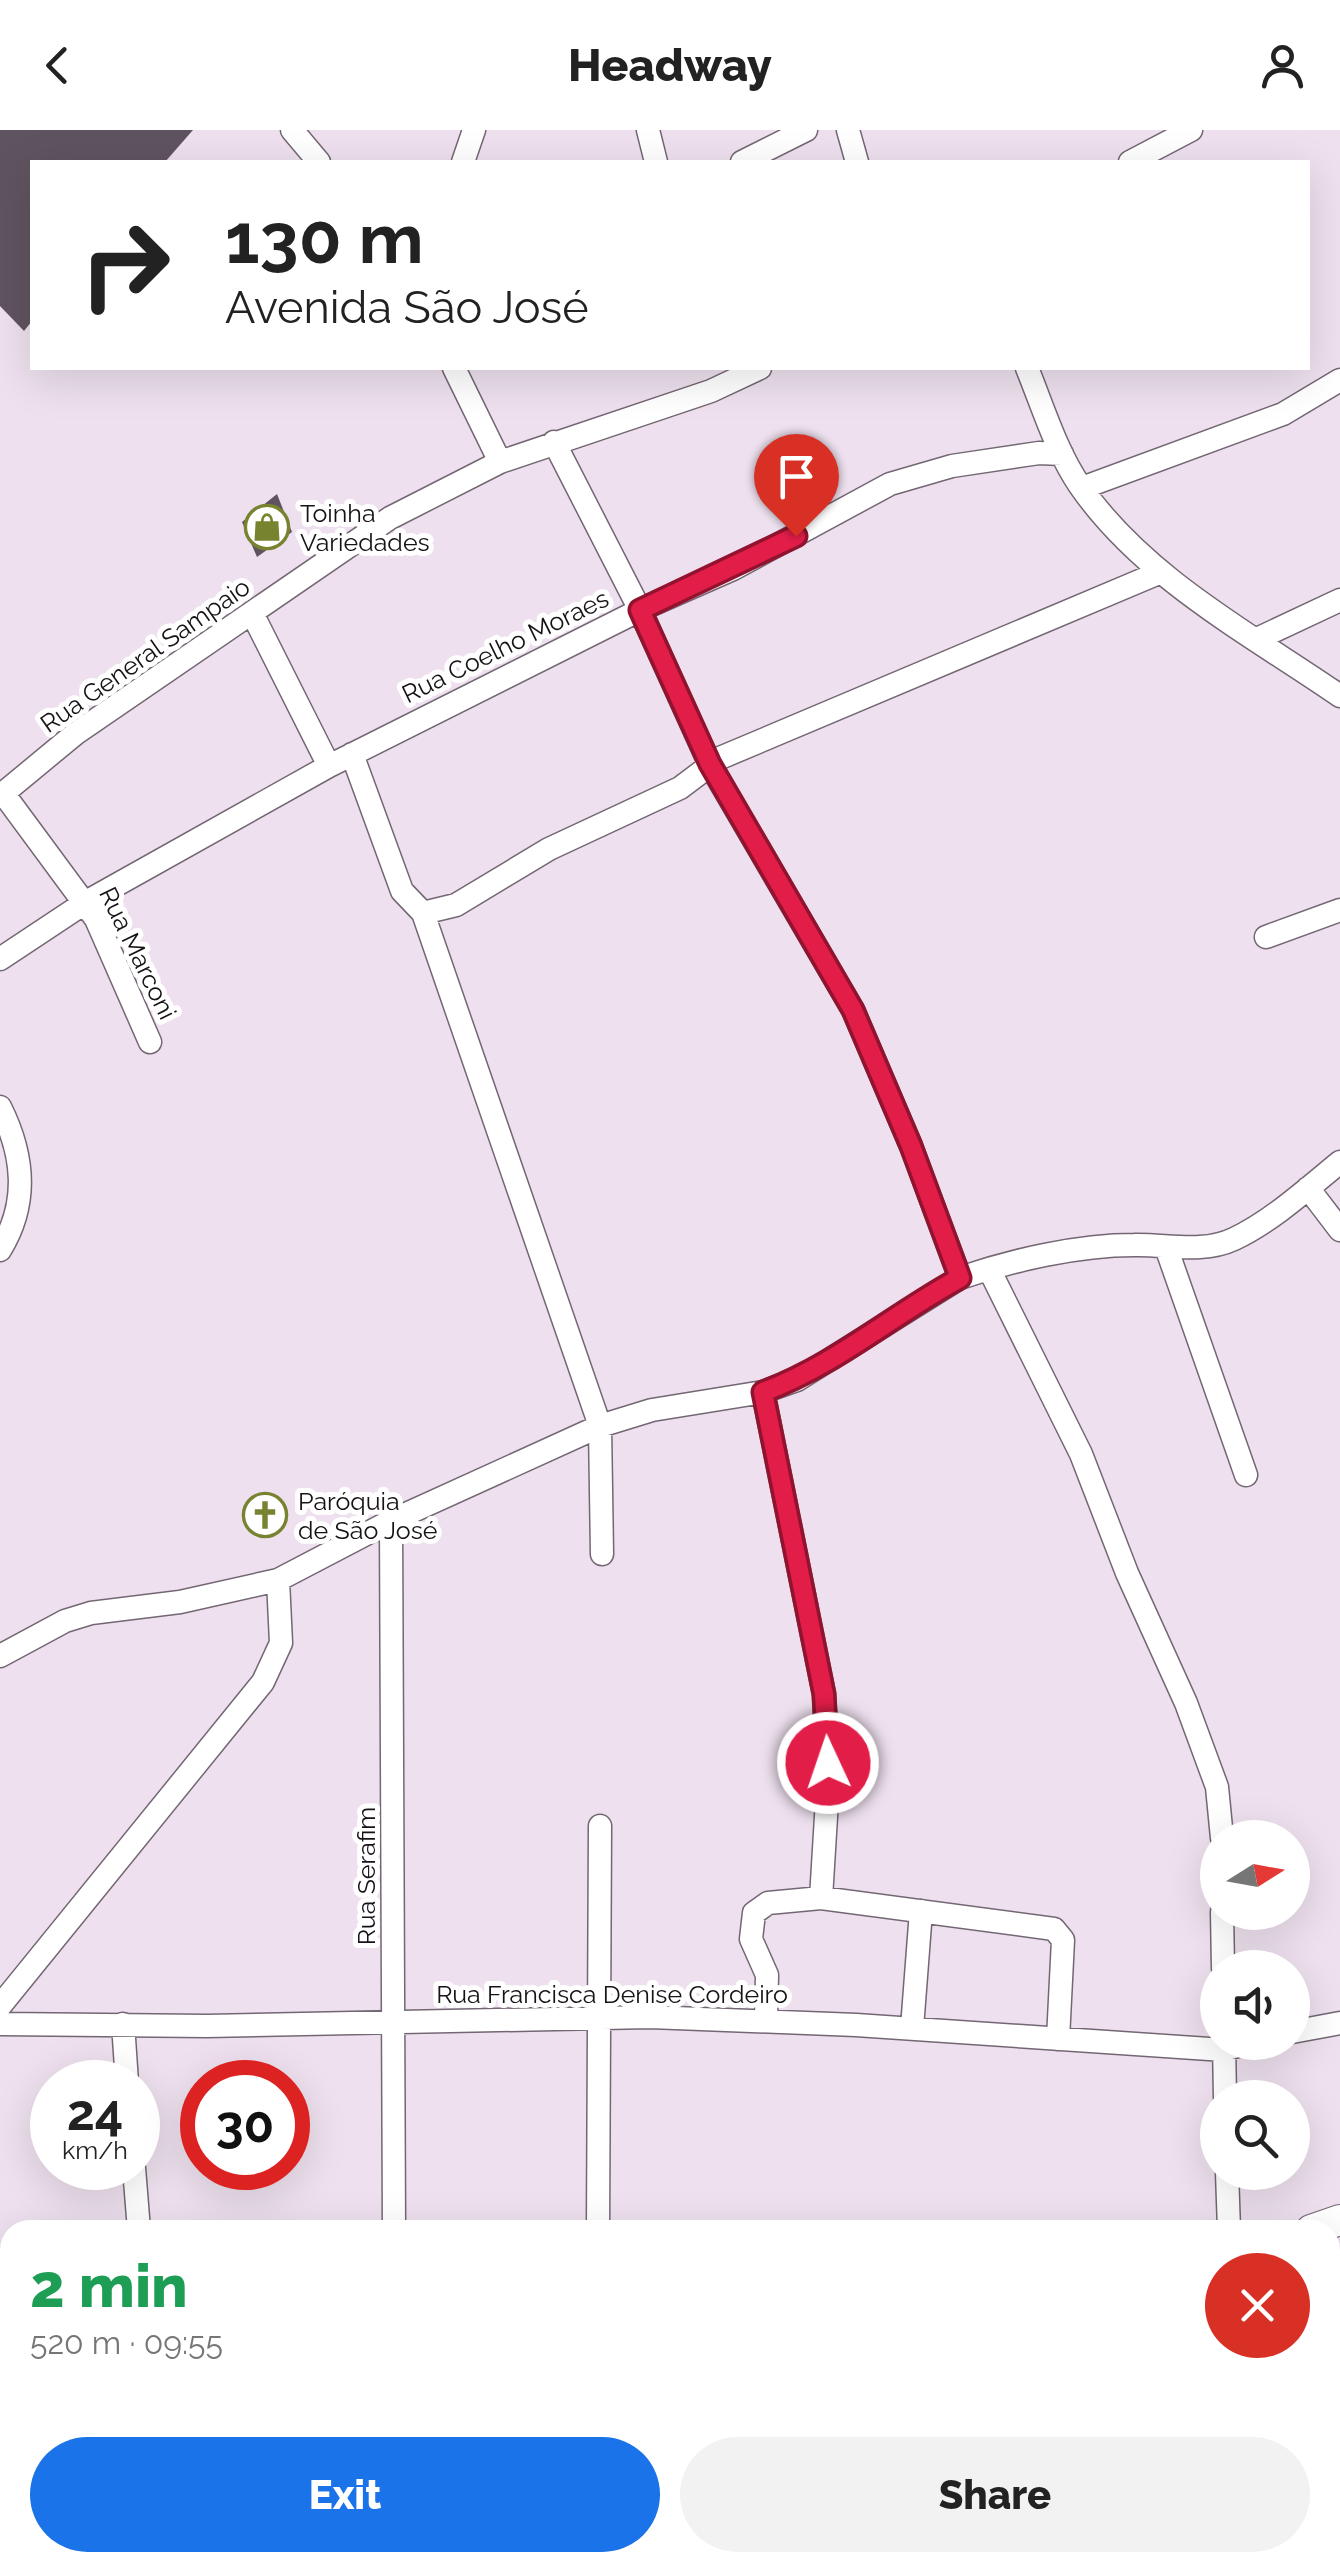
<!DOCTYPE html>
<meta charset="utf-8">
<style>
body{margin:0;font-family:Raleway,sans-serif;background:#f2f2f2;color:#222;height:100vh;display:flex;flex-direction:column;font-size:38px;white-space:nowrap}
*{box-sizing:border-box;margin:0}
p{font-size:32px;color:#767676}
.icon{flex:none;width:55px;height:55px;fill:none;stroke:currentColor;stroke-width:2;stroke-linecap:round;stroke-linejoin:round}
.map{position:relative;flex:1;overflow:hidden}
.details{position:absolute;left:0px;top:2090px;width:1340px;height:352px;display:flex;flex-direction:column;background:#fff;border-radius:30px 30px 0 0;box-shadow:0 10px 40px #0002}
.details>*{flex:none}
.top-card{position:absolute;left:30px;top:30px;width:1280px;height:210px;border-radius:0px;box-shadow:0 10px 40px #0002;background:#fff;color:#222;overflow:hidden}
.needle{width:65px;rotate:79deg}
.controls{position:absolute;left:1200px;top:1690px;display:grid;gap:20px}
.controls a{display:grid;place-items:center;width:110px;height:110px;border-radius:50%;background:#fff;box-shadow:0 10px 40px #0002;font-size:50px}
.speed{position:absolute;left:30px;top:1930px;display:flex;gap:20px;font-size:50px;font-weight:700;text-align:center}
.speed>*{display:grid;place-content:center;width:130px;height:130px;border-radius:50%;background:#fff;box-shadow:0 10px 40px #0002;line-height:1}
.speed small{font-size:25px;font-weight:400}
.speed .limit{border:15px solid #d22;background:#fff;color:#111}
.pin{position:absolute;display:grid;place-items:center;width:85px;height:85px;color:#fff;margin:-102px -42px;border-radius:50% 50% 50% 0;rotate:-45deg;box-shadow:0 0 10px #0007}
.pin .icon{rotate:45deg}
.me{position:absolute;width:110px;margin:-55px;rotate:357deg;stroke-linejoin:round;filter:drop-shadow(0 0 8px #0008)}
.turn{display:flex;align-items:center;gap:35px;height:210px;padding:0 30px;font-size:45px}
.turn .icon{width:130px;height:130px;stroke-width:2.5}
.turn b{display:block;font-size:70px;line-height:85px}
.round{display:grid;place-items:center;flex:none;width:105px;height:105px;border-radius:52px;background:#f2f2f2}
.summary{display:flex;align-items:center;justify-content:space-between;height:170px;padding:0 30px}
h1{font-size:60px;font-weight:800;line-height:75px;color:#1e9e55}
.cta{display:flex;gap:20px;margin-top:auto;padding:20px 30px}
.cta a{flex:1;height:115px;border-radius:60px;background:#1a73e8;color:#fff;font-size:40px;font-weight:800;line-height:115px;text-align:center}
.cta a+a{background:#f2f2f2;color:#222}
header{display:flex;justify-content:space-between;align-items:center;height:130px;padding:0 30px;background:#fff;font-size:45px;font-weight:800}
.map>svg:first-child{display:block}
.building{fill:#5f535f}
.lines{fill:none;stroke-linecap:round;stroke-linejoin:round}
.minor-casing{stroke:#736773;stroke-width:25}
.tertiary-casing{stroke:#736773;stroke-width:32}
.minor{stroke:#fff;stroke-width:22}
.tertiary{stroke:#fff;stroke-width:30}
.route-casing{stroke:#92132f;stroke-width:25}
.route{stroke:#e11d48;stroke-width:18}
.labels{text-anchor:middle;dominant-baseline:central;stroke-width:10;stroke-linejoin:round;paint-order:stroke}
.poi-label{font-size:25px;fill:#161216;stroke:#fff;text-anchor:start}
.street-label{font-size:25px;fill:#161216;stroke:#fff}
</style>
<header><svg class="icon" aria-label="back" viewBox="0 0 24 24"><path d="M15 5l-7 7 7 7"/></svg>Headway<svg class="icon" aria-label="person" viewBox="0 0 24 24"><circle cx="12" cy="8" r="4"/><path d="M4 21q1-7 8-7t8 7"/></svg></header>
<div class="map">
<svg width="1340" height="2442" viewBox="0 0 1340 2442">
<rect width="100%" height="100%" fill="#eee0ee"/>
<path class="building" d="M 0,0 L 193,0 L 165,32 L 32,32 L 32,191 L 24,201 L 0,176 Z
M 277,364 L 292,402 L 257,427 L 242,392 Z"/>
<g class="lines">
<defs>
<path id="minor" d="M 292,0 L 319,32
M 648,0 L 656,32
M 848,0 L 857,32
M 463,32 L 474,0
M 742,32 L 806,0
M 1130,32 L 1191,0
M 454,238 L 500,332
M 1027,238 C 1043,277 1056,321 1080,356 C 1144,448 1250,504 1340,566
M 554,312 L 640,480 L 710,635 L 853,880 L 911,1016 L 960,1148
M 1082,358 L 1283,284 L 1340,250
M 252,483 L 329,636
M 1257,509 L 1340,470
M 352,624 L 402,761 L 423,783 L 456,775 L 549,719 L 680,658 L 720,628 L 1161,442
M 3,663 L 96,789 L 150,912
M 0,666 L 75,604 L 390,388 L 500,332 L 711,261 L 760,238
M 423,783 L 600,1296 L 602,1424
M 1266,807 L 1340,780
M 0,829 L 86,772 L 329,636 L 640,480 L 733,439 L 890,354 L 952,336 L 1039,323 L 1062,324
M 0,977 C 24,1025 29,1073 0,1120
M 1308,1058 L 1340,1100
M 1166,1117 L 1246,1345
M 989,1139 L 1081,1324 L 1127,1443 L 1186,1573 L 1217,1657 L 1222,1708
M 763,1262 L 824,1564 L 828,1654 L 821,1768 L 1054,1799 L 1063,1810 L 1058,1909
M 391,1391 L 394,2100
M 0,1526 L 65,1491 L 91,1483 L 180,1472 L 278,1450 L 391,1391 L 600,1296 L 652,1280 L 763,1262 L 797,1250 L 960,1148 C 1013,1130 1078,1115 1134,1115 C 1167,1114 1202,1124 1234,1109 C 1272,1091 1307,1059 1340,1032
M 1222,1782 L 1223,1838
M 0,1876 L 263,1552 L 281,1513 L 278,1450
M 766,1890 L 767,1845 L 751,1809 L 754,1783 L 768,1773 L 821,1768
M 0,1894 L 207,1896 L 650,1887 L 856,1895 L 1224,1920 L 1251,1912
M 123,1894 L 127,1952
M 912,1898 L 921,1781
M 1292,1902 L 1340,1893
M 1224,1912 L 1225,1968
M 134,2038 L 139,2100
M 1227,2042 L 1229,2100
M 598,2100 L 600,1696
M 1330,2317 L 1340,2315
M 343,2432 L 343,2442
M 577,2432 L 578,2442
M 928,2432 L 931,2442
M 1292,2432 L 1294,2442
M 879,2442 L 912,2432"/>
<path id="tertiary" d="M 1311,2100 L 1340,2090
M 220,2442 L 250,2432"/>
</defs>
<use href="#minor" class="minor-casing"/>
<use href="#tertiary" class="tertiary-casing"/>
<use href="#minor" class="minor"/>
<use href="#tertiary" class="tertiary"/>
</g>
<g class="lines">
<defs>
<path id="route" d="M 796,406 L 640,480 L 710,634 L 853,880 L 911,1016 L 960,1148 C 892,1185 836,1235 763,1262 L 824,1564 L 828,1633"/>
</defs>
<use href="#route" class="route-casing"/>
<use href="#route" class="route"/>
</g>
<defs>
<symbol id="shop-ring" viewBox="-11 -11 22 22"><circle r="9.5" fill="#fff" stroke="#788330" stroke-width="1.5"/><path d="M-5-2.5h2.3a2.7 3.5 0 0 1 5.4 0H5L5.5 6h-11ZM-1.5-2.5h3a1.5 2.3 0 0 0-3 0Z" fill="#788330"/></symbol>
<symbol id="church-ring" viewBox="-11 -11 22 22"><circle r="9.5" fill="#fff" stroke="#788330" stroke-width="1.5"/><path d="M-1.2-6h2.4v3.5h3.3v2.4h-3.3V6h-2.4V-.1h-3.3v-2.4h3.3Z" fill="#788330"/></symbol>
</defs>
<g fill-rule="evenodd">
<use href="#shop-ring" x="242" y="372" width="50" height="50"/>
<use href="#church-ring" x="240" y="1360" width="50" height="50"/>
</g>
<g class="labels">
<g class="poi-label">
<text x="300" y="383">Toinha<tspan x="300" dy="29">Variedades</tspan></text>
<text x="298" y="1371">Paróquia<tspan x="298" dy="29">de São José</tspan></text>
</g>
<g class="street-label">
<text transform="translate(505 516) rotate(-26)">Rua Coelho Moraes</text>
<text transform="translate(145 525) rotate(-35)">Rua General Sampaio</text>
<text transform="translate(138 823) rotate(64)">Rua Marconi</text>
<text transform="translate(366 1746) rotate(-90)">Rua Serafim</text>
<text x="612" y="1864">Rua Francisca Denise Cordeiro</text>
</g>
</g>
</svg>
<div class="controls">
<a><svg class="needle" viewBox="-14 -14 28 28"><path d="M0-13l5 13h-10z" fill="#e53935"/><path d="M0 13l5-13h-10z" fill="#767676"/></svg></a>
<a><svg class="icon" aria-label="sound" viewBox="0 0 24 24"><path d="M4 9h4l5-4v14l-5-4H4zM17 9q2 3 0 6"/></svg></a>
<a><svg class="icon" aria-label="search" viewBox="0 0 24 24"><circle cx="10" cy="10" r="6"/><path d="M15 15l6 6"/></svg></a>
</div>
<div class="speed"><div>24<small>km/h</small></div><div class="limit">30</div></div>
<div class="pin" style="left:796px;top:406px;background:#d93025"><svg class="icon" aria-label="arrive" viewBox="0 0 24 24"><path d="M6 21V4h12l-3 4 3 4H6"/></svg></div>
<svg class="me" style="left:828px;top:1633px" viewBox="-20 -20 40 40"><circle r="17" fill="#e11d48" stroke="#fff" stroke-width="3"/><path d="M0-11L8 9 0 5-8 9z" fill="#fff"/></svg>
<div class="top-card">
<div class="turn"><svg class="icon" aria-label="right" viewBox="0 0 24 24"><path d="M7 20v-9h11M14 6l5 5-5 5"/></svg><div><b>130 m</b>Avenida São José</div></div>
</div>
<section class="details">
<div class="summary"><div><h1>2 min</h1><p>520 m · 09:55</p></div><a class="round" style="background:#d93025;color:#fff"><svg class="icon" aria-label="close" viewBox="0 0 24 24"><path d="M6 6l12 12M18 6L6 18"/></svg></a></div>
<div class="cta"><a>Exit</a><a>Share</a></div>
</section>
</div>
